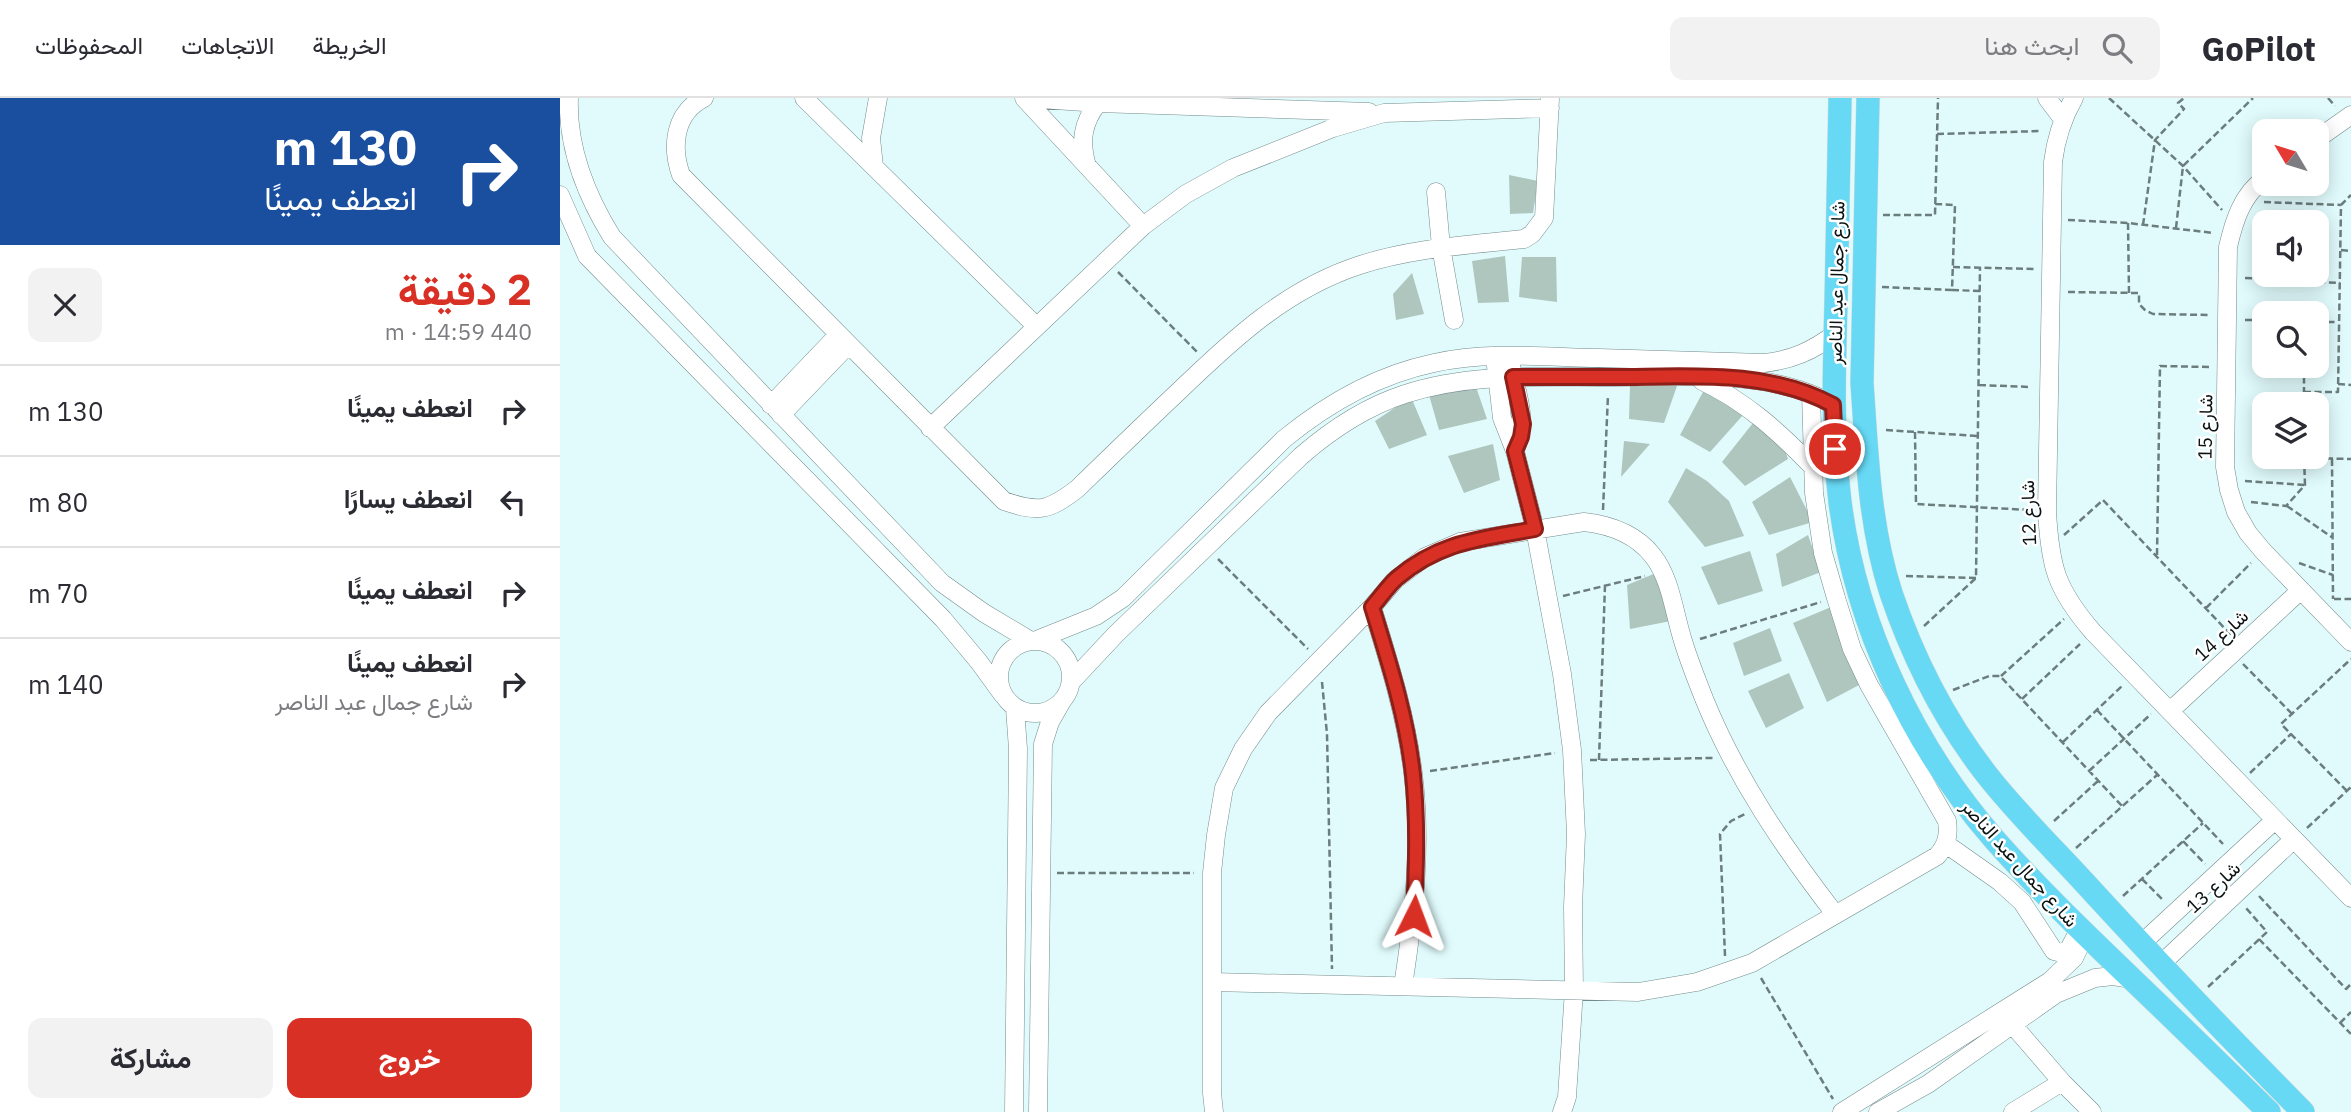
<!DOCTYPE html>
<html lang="ar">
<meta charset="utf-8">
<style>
body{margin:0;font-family:"IBM Plex Sans",Vazirmatn,sans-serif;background:#f2f2f3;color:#2b2b33;direction:rtl;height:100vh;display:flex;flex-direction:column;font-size:26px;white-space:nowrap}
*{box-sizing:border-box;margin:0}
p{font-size:23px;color:#7c7c81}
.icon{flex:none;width:38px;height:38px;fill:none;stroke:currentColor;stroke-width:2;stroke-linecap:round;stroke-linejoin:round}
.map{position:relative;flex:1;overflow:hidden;direction:ltr}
.sheet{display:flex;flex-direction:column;background:#fff;width:560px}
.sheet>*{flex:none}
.guide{background:#1a4fa0;color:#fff;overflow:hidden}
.needle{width:46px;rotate:308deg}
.fabs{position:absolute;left:1692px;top:21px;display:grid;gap:14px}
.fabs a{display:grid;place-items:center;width:77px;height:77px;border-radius:14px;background:#fff;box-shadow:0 4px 18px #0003;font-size:35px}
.pin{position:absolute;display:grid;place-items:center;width:60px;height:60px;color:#fff;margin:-30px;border:4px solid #fff;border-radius:50%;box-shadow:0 2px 7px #0007}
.me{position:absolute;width:77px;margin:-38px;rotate:3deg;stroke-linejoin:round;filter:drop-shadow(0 0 5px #0008)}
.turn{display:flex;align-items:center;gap:24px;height:147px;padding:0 28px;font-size:32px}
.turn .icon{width:91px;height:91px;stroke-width:2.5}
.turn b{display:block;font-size:49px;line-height:60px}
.round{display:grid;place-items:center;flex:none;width:74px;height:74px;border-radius:14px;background:#f2f2f3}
.headline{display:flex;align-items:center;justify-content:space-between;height:119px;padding:0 28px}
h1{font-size:42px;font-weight:700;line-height:52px;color:#d93025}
.action{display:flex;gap:14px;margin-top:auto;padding:14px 28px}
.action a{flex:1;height:80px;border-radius:14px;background:#d93025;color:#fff;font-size:28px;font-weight:700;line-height:80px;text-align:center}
.action a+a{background:#f2f2f3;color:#2b2b33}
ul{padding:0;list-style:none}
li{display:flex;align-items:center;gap:21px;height:91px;padding:0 28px;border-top:2px solid #e1e1e2}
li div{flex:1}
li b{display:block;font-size:26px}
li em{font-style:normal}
header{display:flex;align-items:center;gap:42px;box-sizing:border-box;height:98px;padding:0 35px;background:#fff;border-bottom:2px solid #e1e1e2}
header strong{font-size:33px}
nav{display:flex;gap:38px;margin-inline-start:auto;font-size:24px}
.search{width:490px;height:63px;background:#f2f2f3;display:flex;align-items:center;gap:18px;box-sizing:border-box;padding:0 24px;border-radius:14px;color:#7c7c81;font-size:26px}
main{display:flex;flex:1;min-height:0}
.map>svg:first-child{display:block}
.building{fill:#afc6bf}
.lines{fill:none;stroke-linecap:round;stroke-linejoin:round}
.minor-casing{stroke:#748b8c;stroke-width:19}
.major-casing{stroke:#d8d9d9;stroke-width:24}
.path{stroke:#6c7d7d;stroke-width:2.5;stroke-dasharray:7 3.5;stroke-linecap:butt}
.minor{stroke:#fff;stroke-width:18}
.major{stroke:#67d9f5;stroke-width:23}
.route-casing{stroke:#8d1f18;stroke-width:18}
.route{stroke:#d93025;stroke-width:12}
.labels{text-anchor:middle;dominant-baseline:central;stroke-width:5;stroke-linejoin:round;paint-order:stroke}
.street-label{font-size:19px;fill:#0a1313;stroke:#fff}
</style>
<header>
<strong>GoPilot</strong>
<div class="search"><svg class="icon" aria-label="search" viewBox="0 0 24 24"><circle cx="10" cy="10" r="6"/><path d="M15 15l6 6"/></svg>ابحث هنا</div>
<nav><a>الخريطة</a><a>الاتجاهات</a><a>المحفوظات</a></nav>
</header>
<main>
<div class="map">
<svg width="1791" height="1014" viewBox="0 0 1791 1014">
<rect width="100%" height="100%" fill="#e1fbfc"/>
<path class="building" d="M 949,77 L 978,83 L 973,115 L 950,116 Z
M 945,158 L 949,204 L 918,205 L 912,163 Z
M 962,159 L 996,159 L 997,204 L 959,199 Z
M 852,175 L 864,216 L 836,222 L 833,196 Z
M 915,286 L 927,321 L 879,332 L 869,297 Z
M 1070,287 L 1117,288 L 1104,325 L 1069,321 Z
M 1144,292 L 1184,316 L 1150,354 L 1120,337 Z
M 851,299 L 867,337 L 829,351 L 815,323 Z
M 1193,325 L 1222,344 L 1228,361 L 1185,388 L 1162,364 Z
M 1064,343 L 1090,346 L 1061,379 Z
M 933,346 L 940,382 L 904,395 L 888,358 Z
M 1126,370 L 1147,383 L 1169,403 L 1184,438 L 1145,449 L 1108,404 Z
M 1230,379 L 1253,424 L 1209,437 L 1192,404 Z
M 1248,437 L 1261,474 L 1222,489 L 1216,456 Z
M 1190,453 L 1203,493 L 1158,507 L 1141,469 Z
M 1096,475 L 1111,523 L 1070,531 L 1067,487 Z
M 1271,509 L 1301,586 L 1267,604 L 1233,525 Z
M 1210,530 L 1222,563 L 1184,578 L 1173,545 Z
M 1229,575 L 1244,610 L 1206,630 L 1188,593 Z"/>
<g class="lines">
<defs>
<path id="minor" d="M 9,0 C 7,51 26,97 52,139 L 382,485 L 424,515 L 471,543
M 144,0 C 114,15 111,49 121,77 L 444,403 C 479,415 488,413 517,391 C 551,358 584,326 618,294 C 673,241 726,191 800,167 C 853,150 909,147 964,141 L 972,136 L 984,120 L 990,0
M 244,0 L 476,228
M 464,0 L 583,128
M 466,0 L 538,5 L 809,14
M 1487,0 L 1502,20
M 1514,0 C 1502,21 1496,40 1493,64 L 1487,413 C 1490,469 1496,491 1533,534 L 1791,800
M 1757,41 L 1791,17
M 527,68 C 520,44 522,25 538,5
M 314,69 L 311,40 L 318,0
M 1704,81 C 1682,97 1674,123 1668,149 L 1665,369 L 1669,392 L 1676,414 L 1688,435 L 1703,453 L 1791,544
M 876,94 L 881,149 L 894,222
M 0,97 L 27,158 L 383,521 L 419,564 L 443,597
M 936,268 L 942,320 L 955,353 L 975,431 L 1002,576 L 1012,652 L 1016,736 L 1013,809 L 1014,892 L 1007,999 L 1002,1014
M 951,268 C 958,300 968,320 955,353
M 1142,283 C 1185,303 1219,334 1252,368
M 211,307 L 278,237
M 221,317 L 288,247
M 370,330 L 583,128 L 626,96 L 673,70 L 773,30 L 824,15 L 990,10
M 812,509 C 829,564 846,618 853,675 C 862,747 854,817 843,888
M 474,543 L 536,518 L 563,500 L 724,341 C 768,305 817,277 874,265 C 928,253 985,259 1039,260 C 1094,262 1149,263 1204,265 C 1232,262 1252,253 1275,236
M439 579a36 36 0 1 1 72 0a36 36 0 1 1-72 0Z
M 511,584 L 556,536 L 741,358 C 772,331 805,309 845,296 C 909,275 978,279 1045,279 C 1112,279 1197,271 1260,300
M 1610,613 L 1741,492
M 1386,746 L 1440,784 L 1462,804 L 1494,853 L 1502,855 L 1509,851 L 1516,838
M 1581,846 L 1715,722
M 1600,867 L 1734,741
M 652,884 L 1078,894 L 1137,884 L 1192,865 L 1377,758 C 1387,747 1389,737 1387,723 L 1309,587 L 1292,551 L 1276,500 L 1263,455 L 1254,395 L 1251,296
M 1452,926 L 1502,984 L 1532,1014
M 454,1014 L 458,651 L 455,610
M 478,1014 L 483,646 L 490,624 L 502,603
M 654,1014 L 652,995 L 652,775 L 656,737 L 664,690 L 683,651 L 708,615 L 812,509 L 835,482 L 865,459 L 900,444 L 1024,424 C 1051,427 1076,436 1093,458 C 1111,481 1114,515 1123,543 C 1129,563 1137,583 1145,603 C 1177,681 1224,750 1275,816
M 1282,1014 L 1490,883 L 1514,860 L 1525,837
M 1318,1014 L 1368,986 L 1496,896 L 1535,880 L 1553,878 L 1572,881
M 1453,1014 L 1502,984"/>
<path id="major" d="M 1280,0 C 1279,68 1277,137 1276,205 C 1274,272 1272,338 1280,404 C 1296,528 1353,648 1434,741 C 1478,791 1526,837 1574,883 C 1619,926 1664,970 1709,1014
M 1308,0 L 1302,285 C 1307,355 1309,427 1331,495 C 1353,560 1385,623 1427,677 C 1460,719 1499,756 1534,795 C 1602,869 1672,942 1743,1014"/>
</defs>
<use href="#minor" class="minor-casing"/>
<use href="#major" class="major-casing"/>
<path class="path" d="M 1549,0 L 1623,68 L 1662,112
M 1768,0 L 1775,8
M 1377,36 L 1482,33
M 1704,104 L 1781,107
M 1323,117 L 1375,117 L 1378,0
M 1508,122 L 1568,125 L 1654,135
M 1568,125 L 1569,195
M 1583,127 L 1595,42 L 1624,11 L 1618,5 L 1624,0
M 1616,130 L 1623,68 L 1693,0
M 1781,152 L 1791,153
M 1393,169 L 1474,171
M 558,174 L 637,254
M 1685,180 L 1780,185
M 1322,189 L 1392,192 L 1395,107 L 1375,106
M 1392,192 L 1420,193
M 1508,194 L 1579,195 L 1579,206 L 1585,212 L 1593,216 L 1651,217
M 1685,222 L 1704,222
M 1757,224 L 1778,224
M 1744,268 L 1744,306
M 1778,286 L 1791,287
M 1419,287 L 1471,289
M 1744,294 L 1778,294 L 1781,107 L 1791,97
M 1326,332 L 1417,338
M 1355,334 L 1356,406 L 1470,412
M 1745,360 L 1791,361
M 1772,361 L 1773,501
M 1685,383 L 1745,387
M 1691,404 L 1726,408 L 1745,387 L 1744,359
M 1727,408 L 1773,440
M 1043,412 L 1048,297
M 1504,437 L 1543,402 L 1671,537
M 1597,457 L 1600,268 L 1649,269
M 658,461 L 748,551
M 1739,465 L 1773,477
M 1346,478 L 1416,480
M 1003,498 L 1085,478
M 1774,501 L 1791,501
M 1646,510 L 1691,465
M 1364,528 L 1416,480 L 1420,169
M 1140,541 L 1261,504
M 1683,566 L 1732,616
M 1441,578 L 1504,521
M 762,584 L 767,636 L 772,871
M 1393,592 L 1429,578 L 1440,578 L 1562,708
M 1462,601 L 1520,546
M 1537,612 L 1663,746
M 1503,644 L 1562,588
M 1030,662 L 1153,660
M 1039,662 L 1045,487
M 870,673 L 995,655
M 1529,673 L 1591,616
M 1690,675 L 1731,636
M 1787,693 L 1721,626 L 1791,561
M 1494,723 L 1538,683
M 1747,730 L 1791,689
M 1623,743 L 1645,766
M 1516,750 L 1597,677
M 497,775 L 634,775
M 1582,781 L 1604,803
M 1563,798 L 1643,725
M 1699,798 L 1786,891 L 1791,886
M 1699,841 L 1791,936
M 1165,858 L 1160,736 L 1171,723 L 1185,716
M 1201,880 L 1273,1001
M 1648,889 L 1707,834 L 1686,810
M 1780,925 L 1791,914"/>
<use href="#minor" class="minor"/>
<use href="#major" class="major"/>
</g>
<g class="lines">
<defs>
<path id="route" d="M 854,818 C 856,771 858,725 853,677 C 847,620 829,564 812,509 C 820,500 828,488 837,480 C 881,443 921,441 975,431 L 955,353 L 961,339 L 963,326 L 953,279 C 991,279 1029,279 1067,279 C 1136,278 1211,273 1273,307 L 1275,351"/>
</defs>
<use href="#route" class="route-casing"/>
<use href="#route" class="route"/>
</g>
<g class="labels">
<g class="street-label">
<text transform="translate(1276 185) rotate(-89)">شارع جمال عبد الناصر</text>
<text transform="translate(1645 329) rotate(-89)">شارع 15</text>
<text transform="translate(1468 415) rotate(-92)">شارع 12</text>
<text transform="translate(1661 537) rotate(-43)">شارع 14</text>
<text transform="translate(1460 765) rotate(48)">شارع جمال عبد الناصر</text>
<text transform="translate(1653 789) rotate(-43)">شارع 13</text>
</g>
</g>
</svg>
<div class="fabs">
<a><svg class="needle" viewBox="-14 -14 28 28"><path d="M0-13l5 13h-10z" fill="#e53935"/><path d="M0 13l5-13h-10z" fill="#7c7c81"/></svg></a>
<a><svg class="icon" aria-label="sound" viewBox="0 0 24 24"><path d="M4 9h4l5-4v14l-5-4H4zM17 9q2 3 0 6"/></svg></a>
<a><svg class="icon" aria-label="search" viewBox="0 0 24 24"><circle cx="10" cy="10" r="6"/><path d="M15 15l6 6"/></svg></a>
<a><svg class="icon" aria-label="layers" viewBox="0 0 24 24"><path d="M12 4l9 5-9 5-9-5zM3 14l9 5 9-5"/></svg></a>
</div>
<div class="pin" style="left:1275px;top:351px;background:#d93025"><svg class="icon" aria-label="arrive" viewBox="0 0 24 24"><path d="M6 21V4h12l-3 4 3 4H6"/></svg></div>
<svg class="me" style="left:854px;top:818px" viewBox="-20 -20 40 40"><path d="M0-17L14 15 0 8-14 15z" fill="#d93025" stroke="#fff" stroke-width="4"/></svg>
</div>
<section class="sheet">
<div class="guide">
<div class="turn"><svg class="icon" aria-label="right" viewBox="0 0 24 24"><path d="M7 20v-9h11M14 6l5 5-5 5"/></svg><div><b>130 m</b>انعطف يمينًا</div></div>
</div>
<div class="headline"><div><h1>2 دقيقة</h1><p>440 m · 14:59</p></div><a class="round"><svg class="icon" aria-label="close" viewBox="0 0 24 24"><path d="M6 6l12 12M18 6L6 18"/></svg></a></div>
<ul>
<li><svg class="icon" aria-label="right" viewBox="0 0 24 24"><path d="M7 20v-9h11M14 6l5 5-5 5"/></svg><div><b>انعطف يمينًا</b></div><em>130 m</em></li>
<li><svg class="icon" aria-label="left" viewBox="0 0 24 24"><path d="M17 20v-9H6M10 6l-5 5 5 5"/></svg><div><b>انعطف يسارًا</b></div><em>80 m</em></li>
<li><svg class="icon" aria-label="right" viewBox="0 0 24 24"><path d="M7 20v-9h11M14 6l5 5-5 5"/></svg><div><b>انعطف يمينًا</b></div><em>70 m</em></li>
<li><svg class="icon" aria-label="right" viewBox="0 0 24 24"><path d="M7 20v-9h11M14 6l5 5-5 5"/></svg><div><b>انعطف يمينًا</b><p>شارع جمال عبد الناصر</p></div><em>140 m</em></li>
</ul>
<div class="action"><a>خروج</a><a>مشاركة</a></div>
</section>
</main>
